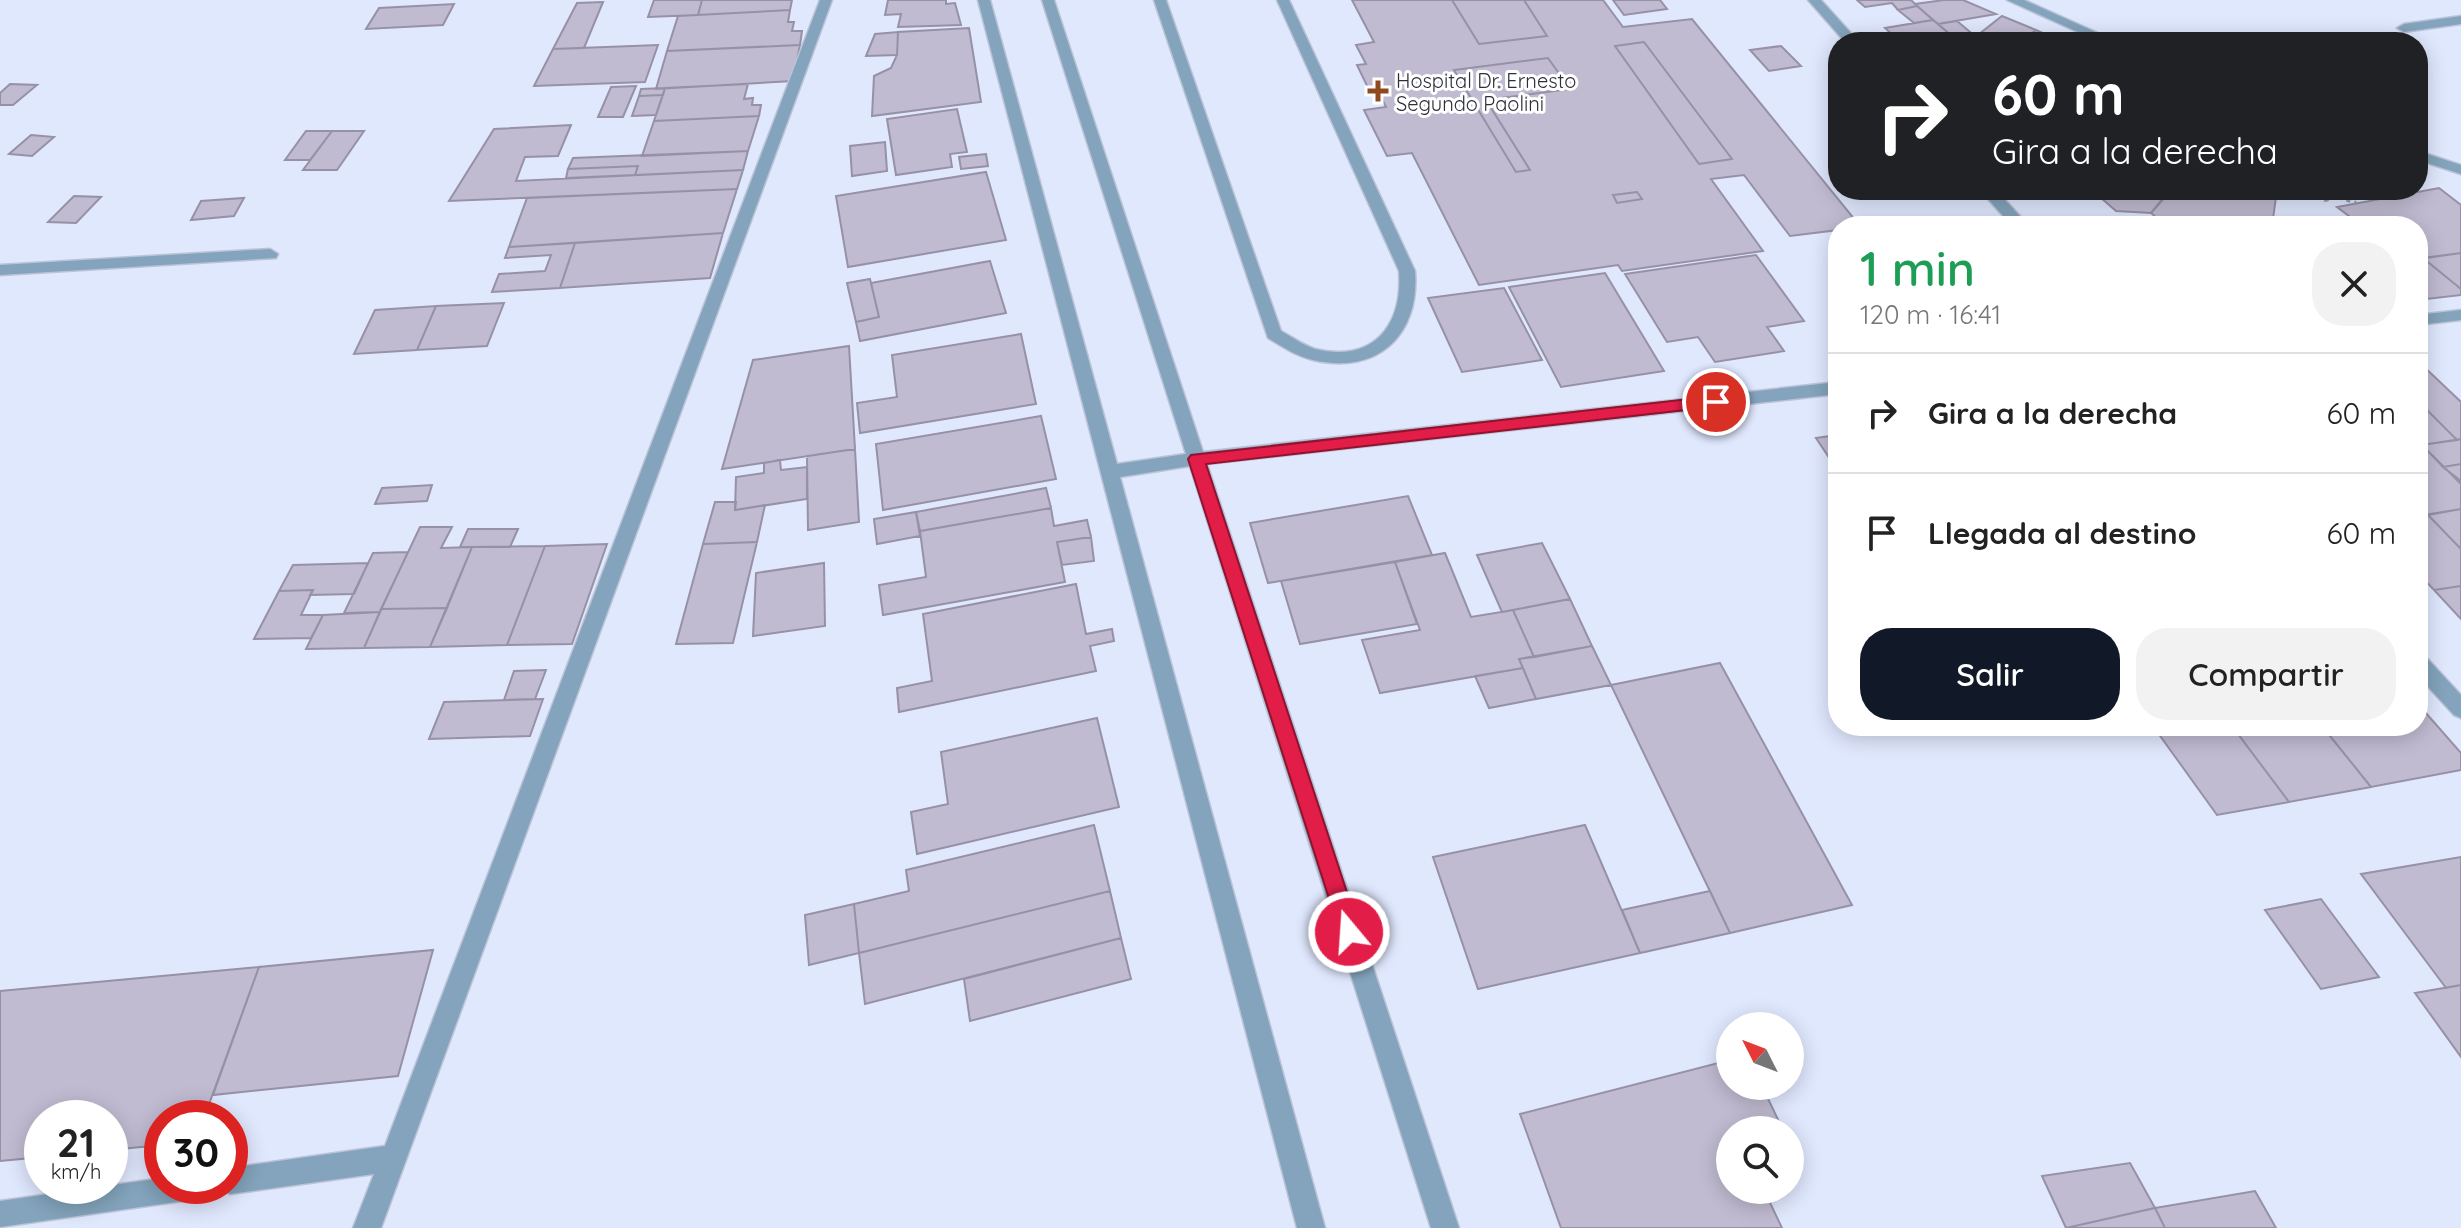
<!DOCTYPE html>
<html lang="es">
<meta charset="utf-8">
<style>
body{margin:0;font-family:Quicksand,sans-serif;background:#f2f2f2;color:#222;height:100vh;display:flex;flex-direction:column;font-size:30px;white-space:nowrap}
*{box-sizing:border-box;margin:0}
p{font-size:26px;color:#767676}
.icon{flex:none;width:44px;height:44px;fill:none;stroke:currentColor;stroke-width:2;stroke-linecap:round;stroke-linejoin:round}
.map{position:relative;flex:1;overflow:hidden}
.details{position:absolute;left:1828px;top:216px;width:600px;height:520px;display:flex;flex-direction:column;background:#fff;border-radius:32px;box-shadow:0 4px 20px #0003}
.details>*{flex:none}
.guide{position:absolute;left:1828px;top:32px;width:600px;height:168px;border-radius:32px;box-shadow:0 4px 20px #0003;background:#202124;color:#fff;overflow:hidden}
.needle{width:52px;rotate:312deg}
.controls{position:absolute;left:1716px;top:1012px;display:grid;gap:16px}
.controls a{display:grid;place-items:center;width:88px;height:88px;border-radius:50%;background:#fff;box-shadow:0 4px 20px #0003;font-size:40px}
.speed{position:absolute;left:24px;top:1100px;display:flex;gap:16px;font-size:40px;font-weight:700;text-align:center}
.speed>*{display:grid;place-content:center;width:104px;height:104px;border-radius:50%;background:#fff;box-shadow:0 4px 20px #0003;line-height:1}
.speed small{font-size:20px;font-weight:400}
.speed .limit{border:12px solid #d22;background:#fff;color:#111}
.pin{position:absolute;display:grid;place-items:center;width:68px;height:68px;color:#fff;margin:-34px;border:4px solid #fff;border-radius:50%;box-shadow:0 2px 8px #0007}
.me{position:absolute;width:88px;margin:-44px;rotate:342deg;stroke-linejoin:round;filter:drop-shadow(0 0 6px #0008)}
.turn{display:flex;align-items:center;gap:28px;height:168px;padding:0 32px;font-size:36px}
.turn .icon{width:104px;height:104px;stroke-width:2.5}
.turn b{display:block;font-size:56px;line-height:68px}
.round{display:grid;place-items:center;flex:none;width:84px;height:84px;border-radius:32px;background:#f2f2f2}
.headline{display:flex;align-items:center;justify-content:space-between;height:136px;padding:0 32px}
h1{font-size:48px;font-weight:600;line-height:60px;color:#1e9e55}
.action{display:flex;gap:16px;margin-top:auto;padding:16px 32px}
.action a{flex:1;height:92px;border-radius:32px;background:#111827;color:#fff;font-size:32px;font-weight:600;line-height:92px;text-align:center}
.action a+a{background:#f2f2f2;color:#222}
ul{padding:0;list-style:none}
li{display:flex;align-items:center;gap:24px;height:120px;padding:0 32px;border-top:2px solid #e0e0e0}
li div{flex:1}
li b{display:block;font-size:30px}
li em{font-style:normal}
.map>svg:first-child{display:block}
.building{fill:#c0bbd1;stroke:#9691a6;stroke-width:2;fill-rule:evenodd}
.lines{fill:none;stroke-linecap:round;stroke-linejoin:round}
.lane-casing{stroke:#bcc3d6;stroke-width:3}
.street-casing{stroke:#bcc3d6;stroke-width:3}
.path{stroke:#9aa0b1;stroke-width:4;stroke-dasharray:4 4;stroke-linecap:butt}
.lane{fill:#83a4bc;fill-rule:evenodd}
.street{fill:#83a4bc;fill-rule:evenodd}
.route{fill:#e11d48;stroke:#92132f;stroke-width:2}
.poi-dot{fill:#8e491e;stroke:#fff;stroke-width:3}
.labels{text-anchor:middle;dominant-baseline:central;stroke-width:6;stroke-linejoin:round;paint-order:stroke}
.far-poi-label{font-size:20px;fill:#2d3038;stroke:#fff;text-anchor:start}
</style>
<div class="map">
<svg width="2461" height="1228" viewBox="0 0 2461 1228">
<rect width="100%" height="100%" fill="#e0e8fe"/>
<path class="building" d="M 654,0 L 702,0 L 698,15 L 648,17 Z
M 702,0 L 792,0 L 790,10 L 698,15 Z
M 888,0 L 946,0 L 946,4 L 955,3 L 961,25 L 898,27 L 901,14 L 885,15 Z
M 1352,0 L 1452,0 L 1479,44 L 1547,36 L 1524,0 L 1603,0 L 1623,27 L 1692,19 L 1860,226 L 1838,226 L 1838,230 L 1790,236 L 1744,175 L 1711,179 L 1763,251 L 1622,271 L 1618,265 L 1479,285 L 1412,153 L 1387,156 L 1364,110 L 1386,107 L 1378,91 L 1370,92 L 1357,65 L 1366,64 L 1356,45 L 1374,42 ZM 1644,42 L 1732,159 L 1699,164 L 1615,46 ZM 1548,58 L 1570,89 L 1486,100 L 1530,170 L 1516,172 L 1454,70 ZM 1637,192 L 1642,199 L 1617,203 L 1613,195 Z
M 1452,0 L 1524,0 L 1547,36 L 1479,44 Z
M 1613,0 L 1660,0 L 1667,9 L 1624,15 Z
M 1857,0 L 1911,0 L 1917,6 L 1898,10 L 1892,3 L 1865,7 Z
M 1944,0 L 1963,0 L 1996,14 L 1938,24 L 1915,4 Z
M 603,2 L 584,48 L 553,49 L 577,3 Z
M 454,4 L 443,25 L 366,29 L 379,8 Z
M 1917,6 L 1933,20 L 1914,23 L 1898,10 Z
M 790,10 L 788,22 L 794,22 L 792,31 L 802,31 L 800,45 L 667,51 L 678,16 Z
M 2002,16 L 2036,30 L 2020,42 L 1969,42 Z
M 1933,20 L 1959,42 L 1900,42 L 1885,28 Z
M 1957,21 L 1976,37 L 1969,42 L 1959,42 L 1938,24 Z
M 969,28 L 981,102 L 872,116 L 874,76 L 891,68 L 897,55 L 898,32 Z
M 2036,30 L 2062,42 L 2020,42 Z
M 898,32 L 897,55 L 866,56 L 875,34 Z
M 1644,42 L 1732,159 L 1699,164 L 1615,46 Z
M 658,45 L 645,82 L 534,86 L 553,49 Z
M 800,45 L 793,81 L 656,89 L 667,51 Z
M 1781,46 L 1801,66 L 1769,71 L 1750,50 Z
M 1548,58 L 1570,89 L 1486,100 L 1530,170 L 1516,172 L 1454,70 Z
M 10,84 L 37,85 L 13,105 L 0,105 L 0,93 Z
M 748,84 L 744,99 L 753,98 L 752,105 L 761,105 L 759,116 L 654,121 L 665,88 Z
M 636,86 L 623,117 L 598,117 L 611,87 Z
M 665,88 L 663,95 L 639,96 L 641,89 Z
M 663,95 L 656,115 L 632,116 L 639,96 Z
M 957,109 L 967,152 L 950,154 L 952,167 L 896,175 L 887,119 Z
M 759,116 L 748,151 L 642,156 L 654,121 Z
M 571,125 L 558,156 L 525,157 L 516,181 L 743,170 L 737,189 L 449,201 L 494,129 Z
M 306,131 L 332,131 L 310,160 L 285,160 Z
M 332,131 L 364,131 L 337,170 L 303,170 Z
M 31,135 L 54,137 L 32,156 L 9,154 Z
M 885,142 L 887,171 L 852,176 L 850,146 Z
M 748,151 L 743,170 L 635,175 L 638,166 L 568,169 L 573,158 Z
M 986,154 L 988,166 L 961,169 L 959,157 Z
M 638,166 L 635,175 L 566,178 L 568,169 Z
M 986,172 L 1006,240 L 848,267 L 836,196 Z
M 2439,188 L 2461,205 L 2461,253 L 2418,259 L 2418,226 L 2362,226 L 2337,207 Z
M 737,189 L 723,233 L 509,247 L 527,198 Z
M 2159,190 L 2166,196 L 2151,213 L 2116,211 L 2093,191 Z
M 2170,190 L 2259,190 L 2276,197 L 2272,226 L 2166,226 L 2151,213 Z
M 1637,192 L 1642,199 L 1617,203 L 1613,195 Z
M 74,196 L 101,197 L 76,223 L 48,222 Z
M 244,198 L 234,216 L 191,220 L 201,201 Z
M 723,233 L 710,278 L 560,288 L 575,243 Z
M 575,243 L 560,288 L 492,292 L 499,274 L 545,271 L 551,255 L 505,258 L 509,247 Z
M 2461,253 L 2461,289 L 2423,258 Z
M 1756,255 L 1804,321 L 1767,327 L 1784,351 L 1715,362 L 1698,337 L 1667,342 L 1625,274 Z
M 2423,258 L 2461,289 L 2461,295 L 2418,300 L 2418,259 Z
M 990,261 L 1006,313 L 860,341 L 856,322 L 879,317 L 871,283 Z
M 1605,273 L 1664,371 L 1561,387 L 1509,287 Z
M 870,279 L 879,317 L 856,322 L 847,283 Z
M 1504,288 L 1542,360 L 1462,372 L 1428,298 Z
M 504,303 L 487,346 L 417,350 L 436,306 Z
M 436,306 L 417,350 L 354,354 L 375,310 Z
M 1021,334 L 1036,404 L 860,433 L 857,403 L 897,397 L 892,355 Z
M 849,346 L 855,449 L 722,469 L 753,360 Z
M 2421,364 L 2461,402 L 2461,439 L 2457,440 L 2418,401 L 2418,365 Z
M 2418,401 L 2457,440 L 2422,445 L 2418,440 Z
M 1041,416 L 1056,479 L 883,510 L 876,444 Z
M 1838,435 L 1838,471 L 1816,438 Z
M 2461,439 L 2461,464 L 2443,467 L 2422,445 Z
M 2418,445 L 2422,445 L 2461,484 L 2461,509 L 2418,516 Z
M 855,449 L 859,522 L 808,530 L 807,456 Z
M 780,460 L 781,470 L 807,467 L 807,499 L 735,510 L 736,477 L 764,473 L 764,463 Z
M 2461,464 L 2461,481 L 2443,467 Z
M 432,485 L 427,501 L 375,504 L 382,488 Z
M 1046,488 L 1051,508 L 920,531 L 916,512 Z
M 1408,496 L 1432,555 L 1268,583 L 1250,523 Z
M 715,502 L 736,502 L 735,510 L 765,505 L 757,542 L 703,544 Z
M 1051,508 L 1054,526 L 1087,520 L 1091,537 L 1057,542 L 1065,582 L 883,615 L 879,585 L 926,577 L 920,531 Z
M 2461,509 L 2461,549 L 2428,515 Z
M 916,512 L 920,536 L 877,544 L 874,519 Z
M 2428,515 L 2461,549 L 2461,586 L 2434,590 L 2418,573 L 2418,516 Z
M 420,527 L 452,527 L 441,548 L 472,547 L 447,608 L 381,609 Z
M 468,529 L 518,529 L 510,547 L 460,547 Z
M 1091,537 L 1094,561 L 1062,565 L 1057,542 Z
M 757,542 L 733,643 L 676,644 L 703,544 Z
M 1542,543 L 1570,599 L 1502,612 L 1477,555 Z
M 607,544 L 572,644 L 507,645 L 545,546 Z
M 545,546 L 507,645 L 430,647 L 472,547 Z
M 408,552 L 380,612 L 344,613 L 373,553 Z
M 1445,553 L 1471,617 L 1513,610 L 1534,657 L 1519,659 L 1523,668 L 1380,693 L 1362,640 L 1420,630 L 1395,562 Z
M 1395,562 L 1417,624 L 1300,644 L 1281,581 Z
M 368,563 L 354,594 L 310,595 L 313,590 L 279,591 L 293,565 Z
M 824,563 L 825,626 L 753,636 L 756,573 Z
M 1076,584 L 1086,634 L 1112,629 L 1114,641 L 1090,646 L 1096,671 L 899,712 L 897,688 L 932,681 L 923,614 Z
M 2461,586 L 2461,619 L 2434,590 Z
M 313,590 L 301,615 L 323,615 L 311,638 L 254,639 L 279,591 Z
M 1570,599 L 1592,646 L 1534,657 L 1513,610 Z
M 447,608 L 430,647 L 364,648 L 381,609 Z
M 380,612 L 364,648 L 306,649 L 323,615 Z
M 1592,646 L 1611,685 L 1536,699 L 1519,659 Z
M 1720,663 L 1852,905 L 1730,933 L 1611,685 Z
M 1523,668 L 1536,699 L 1489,708 L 1475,676 Z
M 546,670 L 535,699 L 504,700 L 514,671 Z
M 543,699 L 530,736 L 429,739 L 444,702 Z
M 2418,704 L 2461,753 L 2461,770 L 2371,787 L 2322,726 L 2418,726 Z
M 1097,718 L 1119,807 L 917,854 L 911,812 L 948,804 L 941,752 Z
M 2153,726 L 2232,726 L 2289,802 L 2217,815 Z
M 2232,726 L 2322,726 L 2371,787 L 2289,802 Z
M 1094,825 L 1110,891 L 859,953 L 854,904 L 909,891 L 906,870 Z
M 1585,825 L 1640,953 L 1478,989 L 1433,857 Z
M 2461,857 L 2461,985 L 2446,988 L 2361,874 Z
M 1110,891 L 1121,938 L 865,1004 L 859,953 Z
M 1710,891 L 1730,933 L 1640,953 L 1622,910 Z
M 2321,899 L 2379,977 L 2321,989 L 2265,910 Z
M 854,904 L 859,953 L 809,965 L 805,915 Z
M 1121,938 L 1131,979 L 970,1021 L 964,979 Z
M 433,950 L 398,1076 L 213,1095 L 259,967 Z
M 259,967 L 204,1118 L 162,1118 L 162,1145 L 110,1150 L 110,1118 L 42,1118 L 42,1157 L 0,1161 L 0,991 Z
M 2461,985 L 2461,1057 L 2415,993 Z
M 1730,1060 L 1730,1086 L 1762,1086 L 1783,1130 L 1730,1130 L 1730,1190 L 1764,1190 L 1782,1228 L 1561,1228 L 1520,1114 Z
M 2130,1163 L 2155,1208 L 2066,1228 L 2042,1176 Z
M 2255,1191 L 2276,1228 L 2165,1228 L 2155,1208 Z
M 2155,1208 L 2165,1228 L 2066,1228 Z"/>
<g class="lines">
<defs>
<path id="lane" d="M 1154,0 L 1166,0 L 1281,331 C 1292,337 1303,345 1315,349 C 1374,363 1403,325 1399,271 L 1277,0 L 1289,0 L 1415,271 C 1420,335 1378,375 1313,360 C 1296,356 1283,347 1268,338 Z"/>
<path id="street" d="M 820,0 L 832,0 L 381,1228 L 353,1228 L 374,1174 L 230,1194 L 221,1190 L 219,1186 L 230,1186 L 230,1168 L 385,1146 Z
M 978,0 L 990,0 L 1117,464 L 1186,454 L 1042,0 L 1054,0 L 1203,452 L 1838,382 L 1838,394 L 1207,464 L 1459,1228 L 1431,1228 L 1190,466 L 1120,477 L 1325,1228 L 1297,1228 Z
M 1808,0 L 1821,0 L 1859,42 L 1845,42 Z
M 2007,0 L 2024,0 L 2118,42 L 2100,42 Z
M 2461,16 L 2461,24 L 2404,32 L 2397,28 L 2404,24 Z
M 2418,151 L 2461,165 L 2461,174 L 2418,160 Z
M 1980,190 L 1996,190 L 2029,226 L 2012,226 Z
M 270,249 L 278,254 L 276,258 L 0,275 L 0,265 Z
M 2461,310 L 2461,320 L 2418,325 L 2418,315 Z
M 2418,654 L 2425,656 L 2461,695 L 2461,718 L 2454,715 L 2418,676 Z
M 162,1178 L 162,1186 L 210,1186 L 206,1195 L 197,1199 L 0,1227 L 0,1201 Z"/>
</defs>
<use href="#lane" class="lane-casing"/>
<use href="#street" class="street-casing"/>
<path class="path" d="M 2312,190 L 2325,200 L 2351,193 L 2346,190
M 2374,190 L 2386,198
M 2339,197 L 2356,203"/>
<use href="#lane" class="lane"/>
<use href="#street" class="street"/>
</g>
<path class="route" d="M 1716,396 L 1721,398 L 1721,406 L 1206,464 L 1360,932 L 1357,939 L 1349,942 L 1342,939 L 1188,459 L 1191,455 Z"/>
<path class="poi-dot" d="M1374 79h8v8h8v8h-8v8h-8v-8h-8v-8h8z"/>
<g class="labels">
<g class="far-poi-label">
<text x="1396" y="80">Hospital Dr. Ernesto<tspan x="1396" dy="23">Segundo Paolini</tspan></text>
</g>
</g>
</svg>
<div class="controls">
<a><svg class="needle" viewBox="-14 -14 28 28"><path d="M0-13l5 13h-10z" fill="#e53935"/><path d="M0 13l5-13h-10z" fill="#767676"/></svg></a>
<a><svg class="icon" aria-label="search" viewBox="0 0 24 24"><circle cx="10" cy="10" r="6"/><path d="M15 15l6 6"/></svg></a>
</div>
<div class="speed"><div>21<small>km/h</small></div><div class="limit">30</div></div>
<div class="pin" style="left:1716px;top:402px;background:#d93025"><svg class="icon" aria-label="arrive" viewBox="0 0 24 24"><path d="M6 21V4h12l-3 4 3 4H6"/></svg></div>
<svg class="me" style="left:1349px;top:932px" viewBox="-20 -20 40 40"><circle r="17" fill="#e11d48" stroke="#fff" stroke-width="3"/><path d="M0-11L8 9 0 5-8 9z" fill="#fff"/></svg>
<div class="guide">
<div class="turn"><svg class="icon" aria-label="right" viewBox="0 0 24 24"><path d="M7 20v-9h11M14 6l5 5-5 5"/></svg><div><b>60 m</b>Gira a la derecha</div></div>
</div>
<section class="details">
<div class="headline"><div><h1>1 min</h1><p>120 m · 16:41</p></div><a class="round"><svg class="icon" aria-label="close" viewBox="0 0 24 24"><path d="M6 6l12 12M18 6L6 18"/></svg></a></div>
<ul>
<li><svg class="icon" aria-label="right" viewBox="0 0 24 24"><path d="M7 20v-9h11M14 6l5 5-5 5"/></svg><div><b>Gira a la derecha</b></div><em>60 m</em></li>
<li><svg class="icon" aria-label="arrive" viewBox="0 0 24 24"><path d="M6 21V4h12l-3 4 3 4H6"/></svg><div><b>Llegada al destino</b></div><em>60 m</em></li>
</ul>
<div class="action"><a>Salir</a><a>Compartir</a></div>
</section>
</div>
